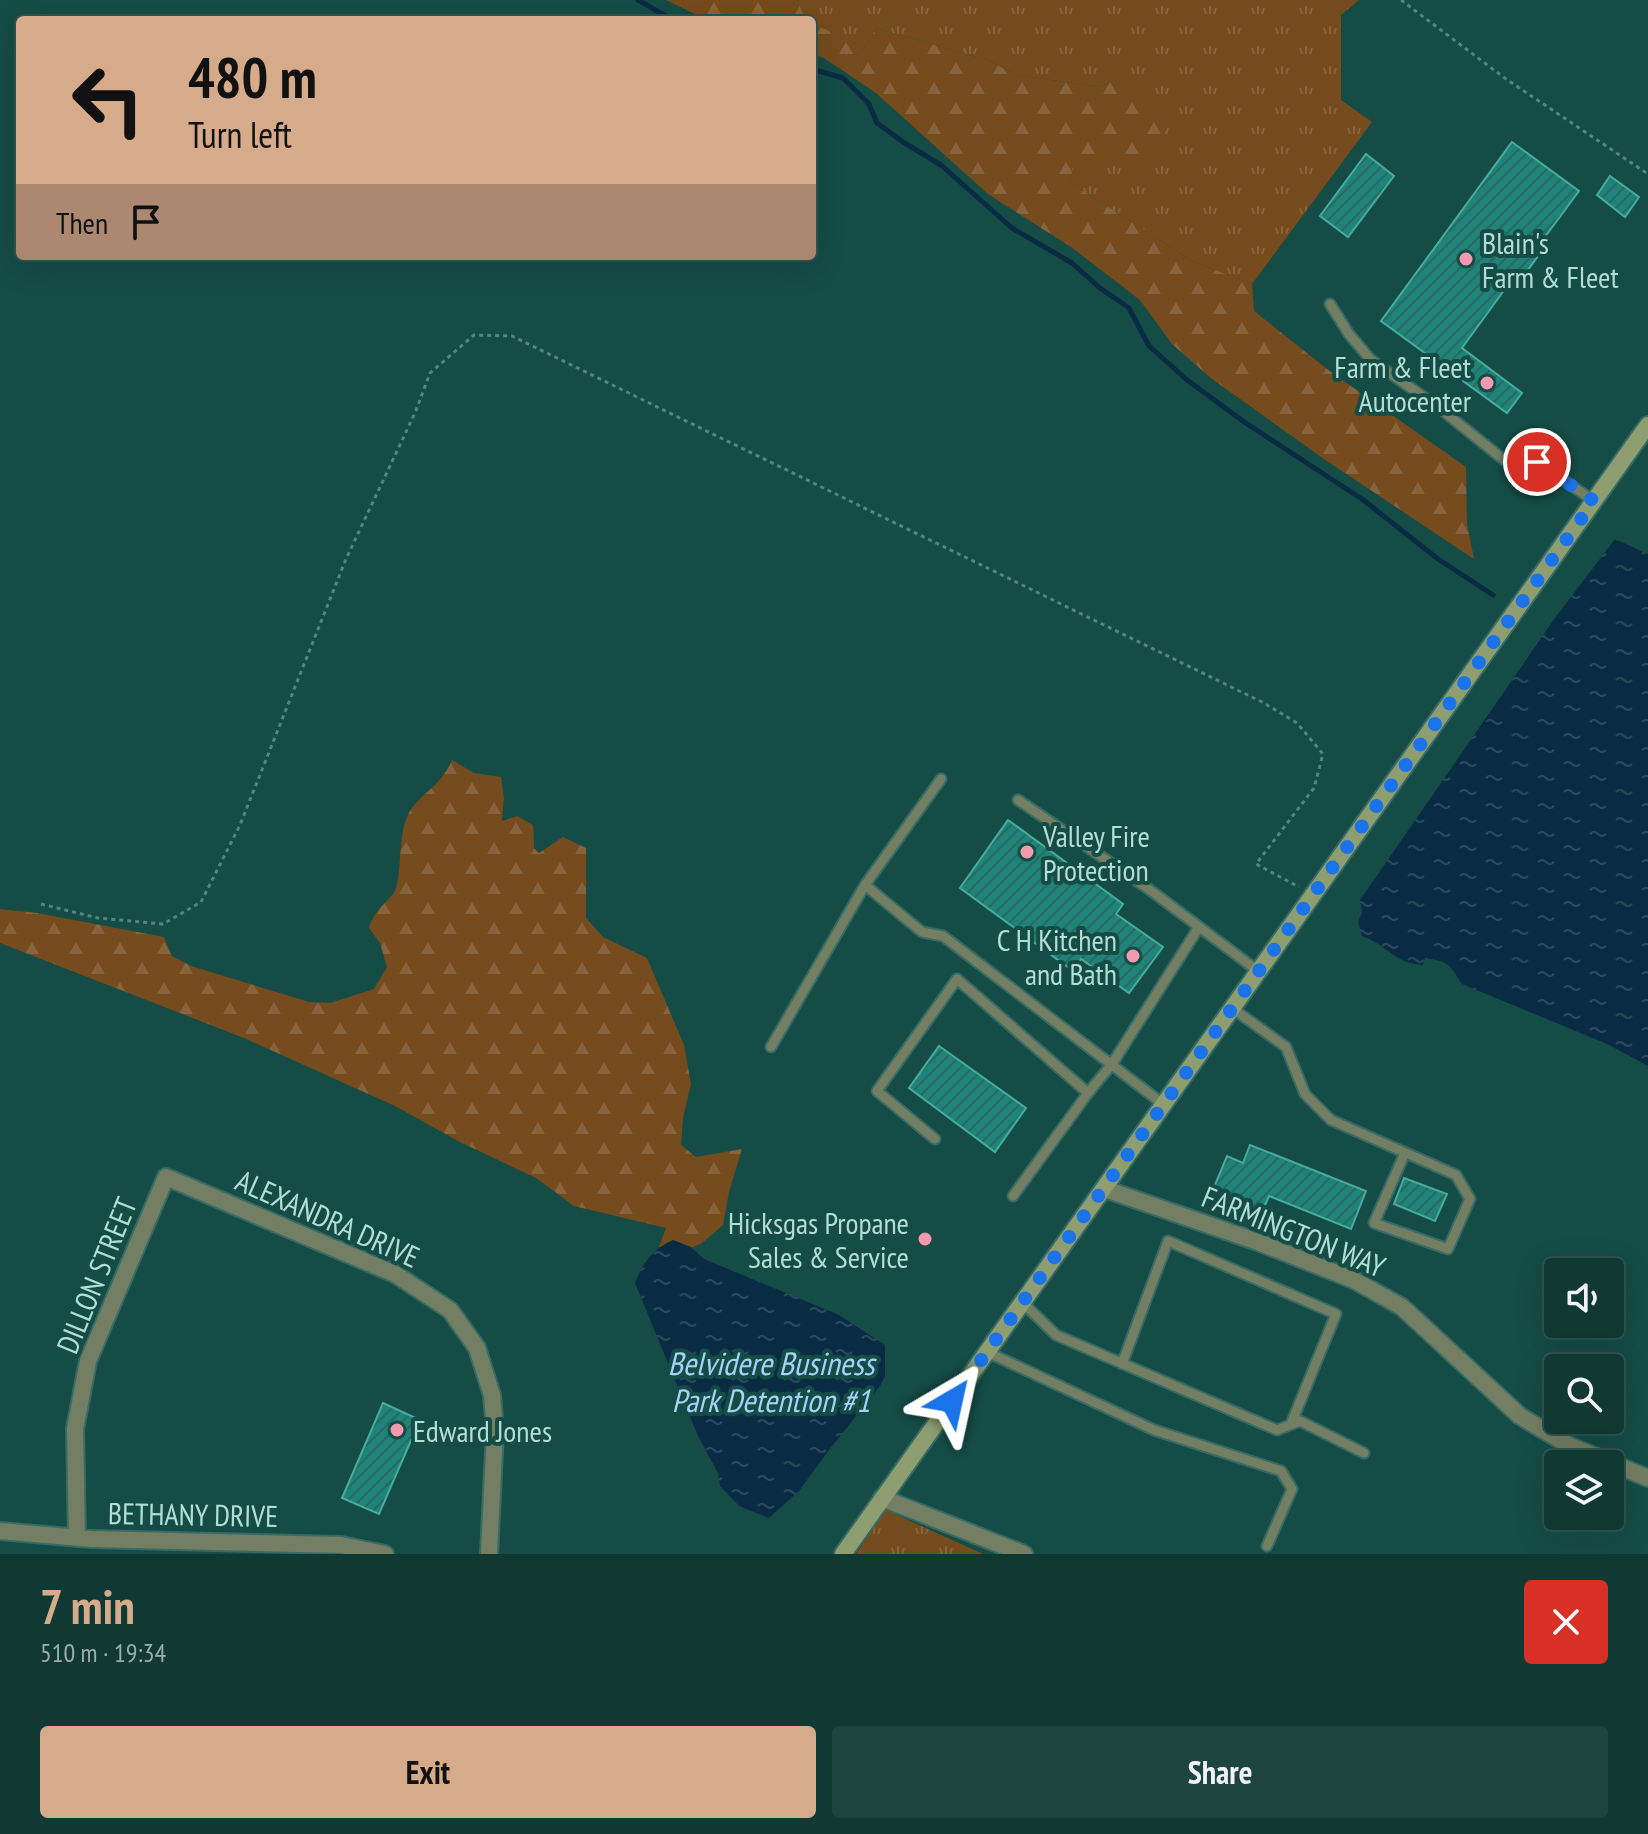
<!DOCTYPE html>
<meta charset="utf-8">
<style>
body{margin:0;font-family:"PT Sans Narrow",sans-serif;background:#1e4440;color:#f1f3f6;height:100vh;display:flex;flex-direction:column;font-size:30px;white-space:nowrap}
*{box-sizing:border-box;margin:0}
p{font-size:26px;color:#9cacac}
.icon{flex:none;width:44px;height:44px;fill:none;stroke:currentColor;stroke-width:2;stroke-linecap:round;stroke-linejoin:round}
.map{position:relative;height:1554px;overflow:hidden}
.side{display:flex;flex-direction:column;background:#103934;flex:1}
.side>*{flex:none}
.guide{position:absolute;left:16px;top:16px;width:800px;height:244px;border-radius:8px;box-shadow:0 8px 32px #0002,0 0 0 2px #30534f;background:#d6ab8b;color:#111;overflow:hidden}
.buttons{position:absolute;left:1544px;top:1258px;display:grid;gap:16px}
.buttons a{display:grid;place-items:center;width:80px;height:80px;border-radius:8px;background:#103934;box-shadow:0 8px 32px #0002,0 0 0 2px #30534f;font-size:40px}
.pin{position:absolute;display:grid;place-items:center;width:68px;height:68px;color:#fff;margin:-34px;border:4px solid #fff;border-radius:50%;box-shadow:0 2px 8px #0007}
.me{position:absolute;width:88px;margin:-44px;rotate:36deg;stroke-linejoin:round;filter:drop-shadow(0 0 6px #0008)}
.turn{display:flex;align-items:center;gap:28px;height:168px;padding:0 40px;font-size:36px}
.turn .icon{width:104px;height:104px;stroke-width:2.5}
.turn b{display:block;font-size:56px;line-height:68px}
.then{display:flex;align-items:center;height:76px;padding:0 40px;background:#0003;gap:16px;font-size:30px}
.round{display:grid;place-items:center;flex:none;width:84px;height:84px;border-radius:8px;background:#1e4440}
.summary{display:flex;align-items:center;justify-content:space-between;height:136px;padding:0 40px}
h1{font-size:48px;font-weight:600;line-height:60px;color:#d6ab8b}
.action{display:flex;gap:16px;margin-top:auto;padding:16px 40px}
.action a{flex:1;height:92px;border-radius:8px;background:#d6ab8b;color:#111;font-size:32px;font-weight:600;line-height:92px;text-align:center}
.action a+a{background:#1e4440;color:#f1f3f6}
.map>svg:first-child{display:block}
.grass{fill:url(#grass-tufts)}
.forest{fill:url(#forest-firs)}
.water{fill:url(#water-ripples)}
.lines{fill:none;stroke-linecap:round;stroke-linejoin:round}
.stream{stroke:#092c44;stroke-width:5}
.building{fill:url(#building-hatch);stroke:#46ac9f;stroke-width:2}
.service-casing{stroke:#376c66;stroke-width:13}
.minor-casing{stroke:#376c66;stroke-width:20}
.tertiary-casing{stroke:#376c66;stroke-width:20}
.secondary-casing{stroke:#376c66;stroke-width:20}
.path{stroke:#52857f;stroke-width:3;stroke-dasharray:4 4;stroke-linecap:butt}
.service{stroke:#737e62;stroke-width:9}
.minor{stroke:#737e62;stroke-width:16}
.tertiary{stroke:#737e62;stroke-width:16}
.secondary{stroke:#8e9e71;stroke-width:16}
.route{stroke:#1a73e8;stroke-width:14;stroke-dasharray:0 25.2}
.poi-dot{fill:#f29aaf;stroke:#154c46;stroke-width:3}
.labels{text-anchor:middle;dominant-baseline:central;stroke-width:8;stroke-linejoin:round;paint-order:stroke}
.poi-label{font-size:30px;fill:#b1ded7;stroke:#154c46;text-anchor:start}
.street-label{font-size:30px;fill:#b1ded7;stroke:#154c46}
.water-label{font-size:32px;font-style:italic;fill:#a5d2f8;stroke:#154c46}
</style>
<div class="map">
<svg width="1648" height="1554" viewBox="0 0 1648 1554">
<defs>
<pattern id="grass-tufts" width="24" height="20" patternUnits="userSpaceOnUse" patternTransform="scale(2)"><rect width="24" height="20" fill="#764b1d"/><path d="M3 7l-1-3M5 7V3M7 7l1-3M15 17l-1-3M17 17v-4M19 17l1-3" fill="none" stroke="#87643d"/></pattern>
<pattern id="forest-firs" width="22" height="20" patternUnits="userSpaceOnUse" patternTransform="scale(2)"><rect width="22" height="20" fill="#764b1d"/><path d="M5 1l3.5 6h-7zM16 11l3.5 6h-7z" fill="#87643d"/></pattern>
<pattern id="water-ripples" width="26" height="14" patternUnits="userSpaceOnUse" patternTransform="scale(2)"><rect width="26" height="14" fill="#092c44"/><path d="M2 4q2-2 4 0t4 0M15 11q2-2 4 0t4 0" fill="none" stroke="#2a4a5e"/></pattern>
<pattern id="building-hatch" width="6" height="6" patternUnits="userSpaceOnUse" patternTransform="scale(2)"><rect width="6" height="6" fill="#208378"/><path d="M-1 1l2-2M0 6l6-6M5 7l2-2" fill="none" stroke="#286962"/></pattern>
</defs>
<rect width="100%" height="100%" fill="#154c46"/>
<path class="grass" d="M 797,0 L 1359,0 L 1341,15 L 1341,100 L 1372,122 L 1252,284 L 1192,261 L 1071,183 L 1072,157 L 1113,81 L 1099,87 L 1017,75 L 987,60 L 876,28 L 868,43 L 855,55 L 812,23 L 812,20 L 805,19 Z
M 886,1510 L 983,1554 L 856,1554 Z"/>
<path class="forest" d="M 666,0 L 797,0 L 806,20 L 707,20 Z
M 812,23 L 843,38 L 855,55 L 868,43 L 876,28 L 987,60 L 1017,75 L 1099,87 L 1113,81 L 1164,106 L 1167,130 L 1147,156 L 1073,157 L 1071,183 L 1192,261 L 1252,284 L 1254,311 L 1331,372 L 1466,467 L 1467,524 L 1474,559 L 1324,459 L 1212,379 L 1172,344 L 1140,300 L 1071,247 L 988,194 L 876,93 L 824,58 L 812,54 Z
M 452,760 L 474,773 L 501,777 L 504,798 L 502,821 L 517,816 L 533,825 L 534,848 L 539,853 L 563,837 L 586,848 L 586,918 L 603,937 L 647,958 L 684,1045 L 691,1084 L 683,1118 L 681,1145 L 696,1157 L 742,1149 L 729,1192 L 723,1225 L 702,1243 L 691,1248 L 659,1247 L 666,1228 L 574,1206 L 536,1178 L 460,1142 L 395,1106 L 244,1038 L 0,943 L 0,909 L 37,913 L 164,937 L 172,956 L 191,966 L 309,1002 L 330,1003 L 374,989 L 387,967 L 380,943 L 369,928 C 375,906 393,900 396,888 C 403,863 397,829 412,808 C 427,789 441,785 452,760 Z"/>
<path class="water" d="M 1615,539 L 1648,554 L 1648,1066 L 1607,1044 L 1462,984 C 1449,964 1450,962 1425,958 L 1423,965 C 1395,964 1386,944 1362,936 L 1358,922 L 1362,912 L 1360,900 L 1555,618 Z
M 673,1240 L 691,1247 L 704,1259 L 839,1315 L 885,1345 L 885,1376 L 880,1386 L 829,1450 L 799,1491 L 769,1518 L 739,1506 L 720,1486 L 718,1473 L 698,1436 L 635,1283 C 643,1262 653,1249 673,1240 Z"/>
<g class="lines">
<path class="stream" d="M 638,0 L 673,20
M 812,69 L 843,78 L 869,104 L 877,123 L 903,142 L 941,165 L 1012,228 L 1072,263 L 1100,288 L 1129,308 L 1149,346 L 1187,380 L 1247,424 L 1362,499 L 1438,559 L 1493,595"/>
</g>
<path class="building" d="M 1512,142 L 1579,191 L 1542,241 L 1547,244 L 1519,282 L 1513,278 L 1462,348 L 1522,393 L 1507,413 L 1381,321 Z
M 1366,154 L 1394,176 L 1348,237 L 1320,216 Z
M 1610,176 L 1639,197 L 1625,217 L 1597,195 Z
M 1008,820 L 1123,904 L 1116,914 L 1163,947 L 1129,993 L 1081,959 L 1073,971 L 960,888 Z
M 939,1046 L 1026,1108 L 995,1152 L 909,1088 Z
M 1250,1145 L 1366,1191 L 1351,1229 L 1269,1196 L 1262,1212 L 1212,1192 L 1227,1156 L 1243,1163 Z
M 1404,1178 L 1447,1194 L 1435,1221 L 1394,1204 Z
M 383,1403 L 420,1420 L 379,1514 L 342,1498 Z"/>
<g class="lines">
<defs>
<path id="service" d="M 1330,304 L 1349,334 L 1370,359 L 1442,410 L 1530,481
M 1537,462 L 1594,501
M 1018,800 L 1146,887 L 1258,971
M 865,885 L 922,932 L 943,936 L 1163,1104
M 1232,1008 L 1286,1047 L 1305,1094 L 1331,1120 L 1456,1175 L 1470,1199 L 1448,1249 L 1374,1223 L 1405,1153
M 771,1047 L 865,885 L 941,779
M 935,1139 L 877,1091 L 957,979 L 1088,1093 L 1112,1064 L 1199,927
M 1013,1196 L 1088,1093
M 1023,1303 L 1056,1335 L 1277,1430 L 1300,1421 L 1364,1453
M 987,1352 L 1154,1430 L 1281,1471 L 1292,1489 L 1267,1546
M 1122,1364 L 1168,1241 L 1336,1314 L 1291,1424"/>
<path id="minor" d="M 882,1498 L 1024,1554
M 0,1531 L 92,1539 L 341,1545 L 385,1554
M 77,1538 L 75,1429 L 88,1361 L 166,1177 L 395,1274 L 450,1310 L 477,1348 L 492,1395 L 495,1431 L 489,1554"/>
<path id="tertiary" d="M 1105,1189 L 1258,1242 L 1354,1280 L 1402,1307 L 1520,1416 L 1570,1446 L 1648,1478"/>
<path id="secondary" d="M 843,1554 L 1648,425"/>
</defs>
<use href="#service" class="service-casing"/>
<use href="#minor" class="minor-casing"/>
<use href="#tertiary" class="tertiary-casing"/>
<use href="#secondary" class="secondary-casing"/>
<path class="path" d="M 1401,0 L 1506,79 L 1648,174
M 41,904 L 98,918 L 163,924 L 201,902 L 240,825 L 346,559 L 415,413 L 430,373 L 474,335 L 512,336 L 1264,703 L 1297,723 L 1323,754 L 1314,788 L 1256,864 L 1299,887"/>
<use href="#service" class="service"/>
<use href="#minor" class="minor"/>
<use href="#tertiary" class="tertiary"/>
<use href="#secondary" class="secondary"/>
</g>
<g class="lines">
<path class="route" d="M 952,1401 L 1594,501 L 1537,462"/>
</g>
<g class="poi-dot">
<circle cx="1466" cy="259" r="8"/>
<circle cx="1487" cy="383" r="8"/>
<circle cx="1027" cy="852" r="8"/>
<circle cx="1133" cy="956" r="8"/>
<circle cx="925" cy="1239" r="8"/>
<circle cx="397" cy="1430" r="8"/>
</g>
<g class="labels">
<g class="poi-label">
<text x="1482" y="242">Blain's<tspan x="1482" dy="34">Farm &amp; Fleet</tspan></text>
<text x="1471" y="366" text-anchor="end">Farm &amp; Fleet<tspan x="1471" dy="34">Autocenter</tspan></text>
<text x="1043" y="835">Valley Fire<tspan x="1043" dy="34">Protection</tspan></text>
<text x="1117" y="939" text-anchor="end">C H Kitchen<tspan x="1117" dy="34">and Bath</tspan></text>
<text x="909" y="1222" text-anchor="end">Hicksgas Propane<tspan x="909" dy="34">Sales &amp; Service</tspan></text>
<text x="413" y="1430">Edward Jones</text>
</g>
<g class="street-label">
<text transform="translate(328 1218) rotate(24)">ALEXANDRA DRIVE</text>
<text transform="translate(1294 1231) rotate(22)">FARMINGTON WAY</text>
<text transform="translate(96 1275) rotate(-68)">DILLON STREET</text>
<text transform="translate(193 1514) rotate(1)">BETHANY DRIVE</text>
</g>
<g class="water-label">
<text x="771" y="1363">Belvidere Business<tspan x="771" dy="37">Park Detention #1</tspan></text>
</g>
</g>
</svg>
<div class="buttons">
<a><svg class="icon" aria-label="sound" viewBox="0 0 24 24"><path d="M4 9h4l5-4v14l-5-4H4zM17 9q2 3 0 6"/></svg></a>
<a><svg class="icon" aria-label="search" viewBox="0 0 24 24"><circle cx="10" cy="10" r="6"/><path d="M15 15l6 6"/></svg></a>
<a><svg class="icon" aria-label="layers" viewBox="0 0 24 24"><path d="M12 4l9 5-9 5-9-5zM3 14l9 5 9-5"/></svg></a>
</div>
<div class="pin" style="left:1537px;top:462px;background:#d93025"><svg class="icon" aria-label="arrive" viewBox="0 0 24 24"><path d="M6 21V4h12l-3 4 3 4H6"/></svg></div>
<svg class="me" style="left:952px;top:1401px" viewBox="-20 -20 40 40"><path d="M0-17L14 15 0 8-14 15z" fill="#1a73e8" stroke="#fff" stroke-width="4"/></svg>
<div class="guide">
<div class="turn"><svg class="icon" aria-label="left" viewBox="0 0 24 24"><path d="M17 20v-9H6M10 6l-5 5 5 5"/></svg><div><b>480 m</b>Turn left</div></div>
<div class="then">Then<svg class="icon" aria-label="arrive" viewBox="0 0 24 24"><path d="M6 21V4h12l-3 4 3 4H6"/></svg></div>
</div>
</div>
<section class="side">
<div class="summary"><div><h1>7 min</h1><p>510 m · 19:34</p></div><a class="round" style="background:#d93025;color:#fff"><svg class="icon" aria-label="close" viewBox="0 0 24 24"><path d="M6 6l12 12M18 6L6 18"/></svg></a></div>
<div class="action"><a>Exit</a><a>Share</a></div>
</section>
